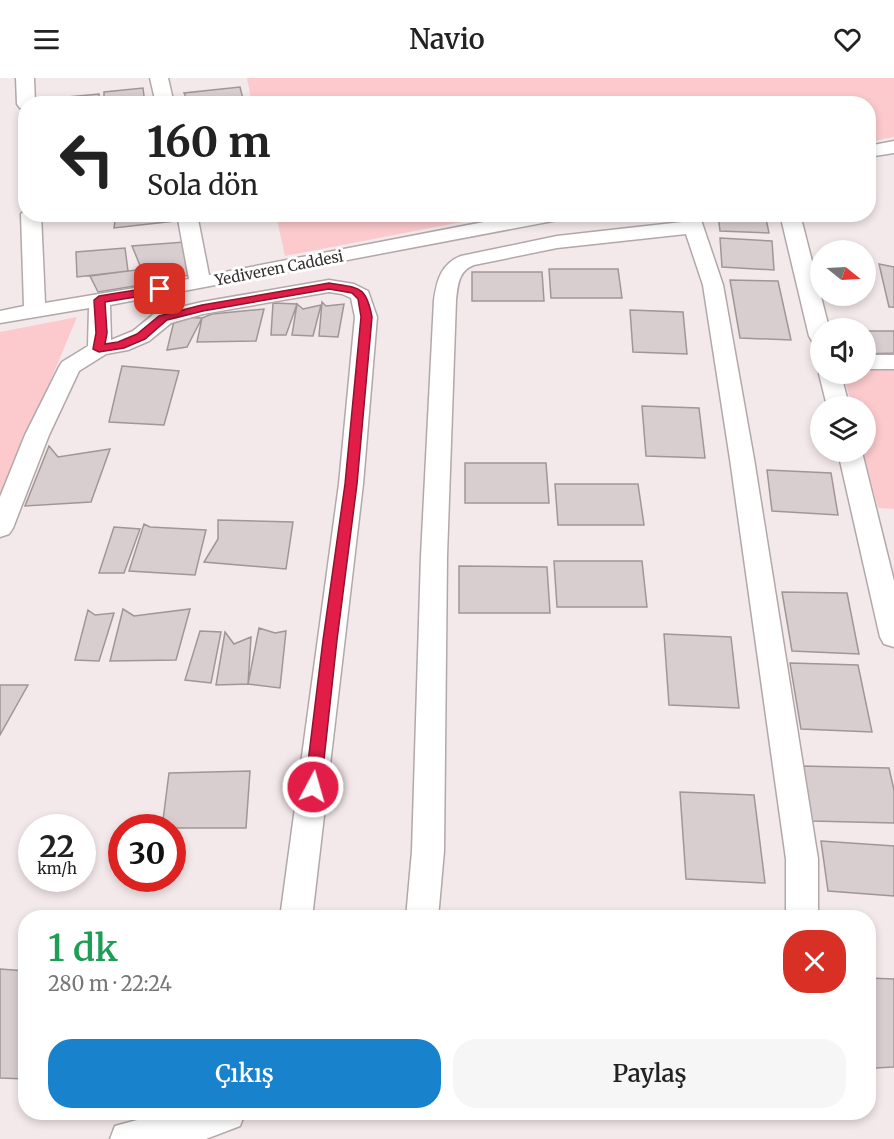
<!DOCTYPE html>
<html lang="tr">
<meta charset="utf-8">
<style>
body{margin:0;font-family:Merriweather,serif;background:#f6f6f6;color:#222;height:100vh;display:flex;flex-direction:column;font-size:22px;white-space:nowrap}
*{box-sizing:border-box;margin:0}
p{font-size:20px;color:#767676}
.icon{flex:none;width:33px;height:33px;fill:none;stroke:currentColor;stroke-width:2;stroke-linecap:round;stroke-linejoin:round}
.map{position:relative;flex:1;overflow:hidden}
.side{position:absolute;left:18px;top:832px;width:858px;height:210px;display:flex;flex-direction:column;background:#fff;border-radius:24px;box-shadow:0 3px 9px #0003}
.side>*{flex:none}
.banner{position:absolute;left:18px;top:18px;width:858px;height:126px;border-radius:24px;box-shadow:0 3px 9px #0003;background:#fff;color:#222;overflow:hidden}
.needle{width:39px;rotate:108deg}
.tools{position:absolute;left:810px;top:162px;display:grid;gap:12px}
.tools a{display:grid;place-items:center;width:66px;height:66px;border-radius:50%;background:#fff;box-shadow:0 3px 9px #0003;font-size:30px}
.speed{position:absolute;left:18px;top:736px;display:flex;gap:12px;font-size:30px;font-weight:700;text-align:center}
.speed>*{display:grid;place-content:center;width:78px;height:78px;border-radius:50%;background:#fff;box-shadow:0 3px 9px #0003;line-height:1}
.speed small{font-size:15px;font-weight:400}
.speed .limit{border:9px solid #d22;background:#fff;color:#111}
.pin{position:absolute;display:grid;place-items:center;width:51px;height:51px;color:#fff;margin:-26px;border-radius:12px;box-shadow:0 3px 9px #0006}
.me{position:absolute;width:66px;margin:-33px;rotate:6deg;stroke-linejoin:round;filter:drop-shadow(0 0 4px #0008)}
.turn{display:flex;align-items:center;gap:21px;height:126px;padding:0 30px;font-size:27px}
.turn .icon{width:78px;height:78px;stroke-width:2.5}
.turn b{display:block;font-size:42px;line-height:51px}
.round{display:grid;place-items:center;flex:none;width:63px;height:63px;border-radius:24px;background:#f6f6f6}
.overview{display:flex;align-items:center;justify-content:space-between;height:102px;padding:0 30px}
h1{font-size:36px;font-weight:600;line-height:45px;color:#1e9e55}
.primary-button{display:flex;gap:12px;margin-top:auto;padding:12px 30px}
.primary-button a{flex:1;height:69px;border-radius:24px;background:#1882cc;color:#fff;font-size:24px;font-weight:600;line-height:69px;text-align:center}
.primary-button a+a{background:#f6f6f6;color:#222}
header{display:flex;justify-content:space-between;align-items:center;height:78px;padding:0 30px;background:#fff;font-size:27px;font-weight:600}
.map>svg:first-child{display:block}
.green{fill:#fccacd}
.building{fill:#d9cecf;stroke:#a09697;stroke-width:1.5}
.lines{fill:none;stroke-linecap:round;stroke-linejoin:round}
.street-casing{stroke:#b2a8a9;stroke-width:3}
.street{fill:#fff;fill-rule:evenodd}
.route{fill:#e11d48;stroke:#92132f;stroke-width:1.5}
.labels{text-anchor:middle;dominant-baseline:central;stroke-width:6;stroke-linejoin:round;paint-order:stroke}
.far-street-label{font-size:15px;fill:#343030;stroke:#fff}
</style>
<header><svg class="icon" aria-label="menu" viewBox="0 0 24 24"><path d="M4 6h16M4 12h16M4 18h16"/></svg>Navio<svg class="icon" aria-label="heart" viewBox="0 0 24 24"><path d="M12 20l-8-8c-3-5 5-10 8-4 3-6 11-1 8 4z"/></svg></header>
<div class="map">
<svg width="894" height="1061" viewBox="0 0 894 1061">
<rect width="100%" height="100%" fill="#f4e9ea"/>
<path class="green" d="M 247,0 L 894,0 L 894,59 L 869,64 L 868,26 L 252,26 Z
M 276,137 L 276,136 L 498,137 L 285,178 Z
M 77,239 L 0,424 L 0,254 Z
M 866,289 L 894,290 L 894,431 L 878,430 L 863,374 L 866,374 L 866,328 L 852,328 L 843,296 L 866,296 Z"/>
<path class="building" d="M 240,9 L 244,25 L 189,26 L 184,15 Z
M 143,10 L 145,26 L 104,26 L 104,14 Z
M 99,16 L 100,26 L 58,26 L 57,20 Z
M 116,136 L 174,136 L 175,143 L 114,150 Z
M 718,136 L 765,136 L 769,155 L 720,153 Z
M 720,160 L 772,163 L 774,192 L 722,189 Z
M 185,164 L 192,197 L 146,202 L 132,168 Z
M 125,170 L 128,193 L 77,199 L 76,174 Z
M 879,186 L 894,189 L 894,229 L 889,229 Z
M 549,191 L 618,191 L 622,220 L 551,220 Z
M 136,192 L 141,207 L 98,214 L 90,198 Z
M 472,194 L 542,194 L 544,223 L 472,223 Z
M 730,202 L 778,203 L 791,262 L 740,260 Z
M 322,224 L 326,228 L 344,226 L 338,259 L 319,258 Z
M 273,225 L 297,226 L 286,257 L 271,257 Z
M 297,226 L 303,231 L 321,227 L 313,258 L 292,257 Z
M 264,231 L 256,263 L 197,264 L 202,240 L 212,236 Z
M 630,232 L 683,234 L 687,276 L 633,274 Z
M 175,239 L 202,240 L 187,269 L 167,272 Z
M 866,253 L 894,253 L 894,275 L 866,276 Z
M 122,288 L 179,293 L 164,347 L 109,344 Z
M 642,328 L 699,330 L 705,380 L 646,378 Z
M 49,368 L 58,379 L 110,371 L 91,424 L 25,428 Z
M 465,385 L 546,385 L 549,425 L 465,425 Z
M 767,392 L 831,395 L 838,437 L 772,433 Z
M 555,406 L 638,406 L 644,447 L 558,447 Z
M 218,442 L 293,444 L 286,491 L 204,484 L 218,461 Z
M 144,446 L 150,449 L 206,452 L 195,497 L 129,493 Z
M 114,449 L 140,451 L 124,495 L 99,495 Z
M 554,483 L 642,483 L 647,529 L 557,529 Z
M 459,488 L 547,489 L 550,535 L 459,535 Z
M 782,514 L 847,515 L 859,576 L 792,573 Z
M 123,531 L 134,538 L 190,531 L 176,582 L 110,583 Z
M 88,532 L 95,537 L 114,535 L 99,583 L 75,582 Z
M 259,550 L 275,555 L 286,553 L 280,610 L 248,606 Z
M 200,553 L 221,554 L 211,605 L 185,602 Z
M 225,554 L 234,566 L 251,559 L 248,606 L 216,607 Z
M 664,556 L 731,559 L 739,630 L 669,627 Z
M 790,585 L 858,587 L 872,654 L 801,651 Z
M 0,607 L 28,607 L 0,657 Z
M 801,688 L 889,690 L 894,712 L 894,745 L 811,743 Z
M 250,693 L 246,750 L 162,750 L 169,695 Z
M 680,714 L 754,717 L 765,805 L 686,801 Z
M 821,763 L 894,768 L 894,818 L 828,813 Z
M 0,891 L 26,893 L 26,1001 L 0,1000 Z
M 868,900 L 894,901 L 894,989 L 875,990 L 868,938 Z"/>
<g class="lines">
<defs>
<path id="street" d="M 16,0 L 34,0 L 35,26 L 26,26 L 26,31 L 20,30 L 17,26 Z
M 150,0 L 168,0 L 174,26 L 156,26 Z
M 894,63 L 894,75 L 868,79 L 868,68 Z
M 26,131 L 26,136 L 41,136 L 45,225 L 189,201 L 177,136 L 197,136 L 209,197 L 525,136 L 567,136 L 565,140 L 558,142 L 110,227 L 111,262 L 133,253 L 155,235 L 202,224 L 329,202 L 354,206 L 368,213 L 377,239 L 363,406 L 312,840 L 280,840 L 339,406 L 355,239 L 351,220 L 342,216 L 329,214 L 203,236 L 171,245 L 149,263 L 128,272 L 106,276 L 79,293 L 49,357 L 13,450 L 9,456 L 0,459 L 0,419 L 25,357 L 59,289 L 62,284 L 88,268 L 89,230 L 0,245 L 0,233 L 24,228 L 21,136 Z
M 679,136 L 699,136 L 723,207 L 754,381 L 818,781 L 818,840 L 786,840 L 786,781 L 730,381 L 703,207 L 686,156 L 557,170 L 474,187 C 458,193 458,207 456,222 L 447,478 L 444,773 L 438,840 L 406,840 L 412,773 L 421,478 L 434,222 C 437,202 441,186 461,178 L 557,158 L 682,144 Z
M 780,136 L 800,136 L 829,250 L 820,250 L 820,264 L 812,263 L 809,258 Z
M 866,277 L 894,277 L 894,291 L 866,291 Z
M 820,293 L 820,296 L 841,296 L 849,328 L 827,328 L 819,296 Z
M 838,374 L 862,374 L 894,503 L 894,569 L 884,566 L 880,559 Z
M 163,1035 L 245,1035 L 240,1048 L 206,1061 L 110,1061 L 115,1048 Z"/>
</defs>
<use href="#street" class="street-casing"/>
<use href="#street" class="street"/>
</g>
<path class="route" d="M 329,205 C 359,210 366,207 372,239 L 357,406 L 337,562 L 321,709 L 318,713 L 313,715 L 308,713 L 305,709 L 323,562 L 345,406 L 361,239 L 358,221 L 352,215 L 329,211 L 203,233 L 167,242 L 145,261 L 124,270 L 99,274 L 93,271 L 96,255 L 94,222 L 99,218 L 160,208 L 165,211 L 160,215 L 105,224 L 107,255 L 105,266 L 118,264 L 137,256 L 159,238 L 202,227 Z"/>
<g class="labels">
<g class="far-street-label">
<text transform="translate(279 190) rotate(-11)">Yediveren Caddesi</text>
</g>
</g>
</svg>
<div class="tools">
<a><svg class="needle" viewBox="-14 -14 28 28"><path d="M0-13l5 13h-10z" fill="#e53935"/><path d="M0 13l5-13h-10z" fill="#767676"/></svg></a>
<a><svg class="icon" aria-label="sound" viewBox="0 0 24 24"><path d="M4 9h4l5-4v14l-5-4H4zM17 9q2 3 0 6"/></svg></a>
<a><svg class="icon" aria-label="layers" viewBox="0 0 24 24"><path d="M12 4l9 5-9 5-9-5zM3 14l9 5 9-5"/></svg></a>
</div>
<div class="speed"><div>22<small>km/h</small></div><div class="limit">30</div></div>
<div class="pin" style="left:160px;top:211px;background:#d93025"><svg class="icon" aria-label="arrive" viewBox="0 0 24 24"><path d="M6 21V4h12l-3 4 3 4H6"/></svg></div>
<svg class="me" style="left:313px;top:709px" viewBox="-20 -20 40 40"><circle r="17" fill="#e11d48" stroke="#fff" stroke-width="3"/><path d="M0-11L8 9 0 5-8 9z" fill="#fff"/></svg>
<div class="banner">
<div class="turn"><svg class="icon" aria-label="left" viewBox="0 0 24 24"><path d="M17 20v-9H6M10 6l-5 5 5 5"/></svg><div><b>160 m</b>Sola dön</div></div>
</div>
<section class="side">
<div class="overview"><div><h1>1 dk</h1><p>280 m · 22:24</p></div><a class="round" style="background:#d93025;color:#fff"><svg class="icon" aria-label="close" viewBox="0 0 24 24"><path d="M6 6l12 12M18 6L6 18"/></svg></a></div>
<div class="primary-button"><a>Çıkış</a><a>Paylaş</a></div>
</section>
</div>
